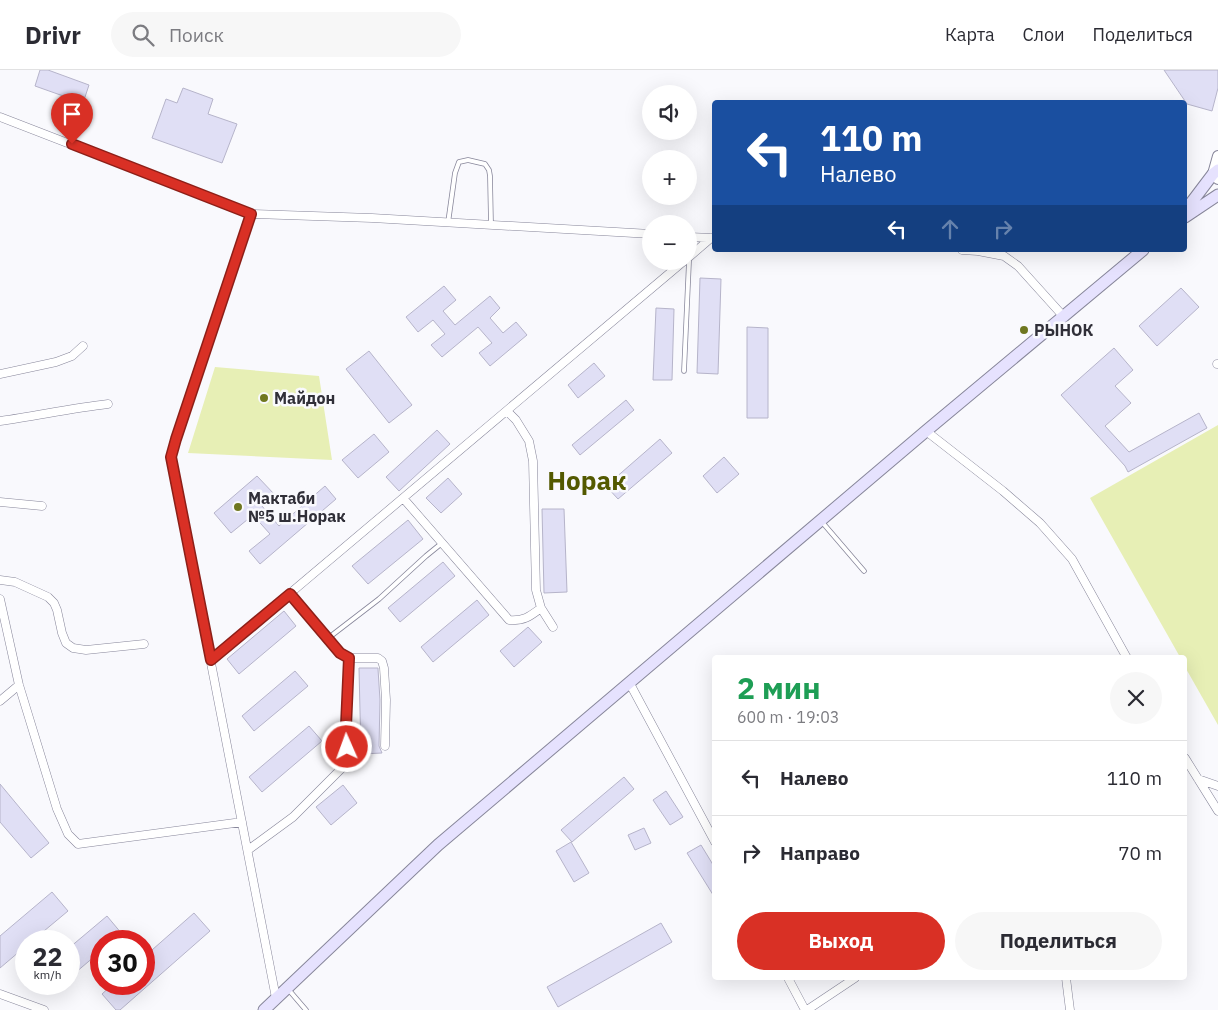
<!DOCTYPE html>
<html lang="ru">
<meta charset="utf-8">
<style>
body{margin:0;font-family:"IBM Plex Sans",sans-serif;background:#f7f7f7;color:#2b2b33;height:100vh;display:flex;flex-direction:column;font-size:19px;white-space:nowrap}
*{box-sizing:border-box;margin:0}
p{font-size:16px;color:#7c7c81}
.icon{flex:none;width:28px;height:28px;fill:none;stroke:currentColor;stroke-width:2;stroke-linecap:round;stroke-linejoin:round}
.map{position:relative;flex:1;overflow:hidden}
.drawer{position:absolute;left:712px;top:585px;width:475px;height:325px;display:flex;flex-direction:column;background:#fff;border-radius:5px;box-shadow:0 5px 20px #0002}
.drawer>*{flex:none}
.hud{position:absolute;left:712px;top:30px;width:475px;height:152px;border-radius:5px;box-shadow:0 5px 20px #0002;background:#1a4fa0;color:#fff;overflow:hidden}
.buttons{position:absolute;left:642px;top:15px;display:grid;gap:10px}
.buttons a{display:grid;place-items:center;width:55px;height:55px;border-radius:50%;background:#fff;box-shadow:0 5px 20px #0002;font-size:25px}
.speed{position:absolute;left:15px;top:860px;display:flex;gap:10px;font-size:25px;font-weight:700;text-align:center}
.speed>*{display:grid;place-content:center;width:65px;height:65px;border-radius:50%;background:#fff;box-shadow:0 5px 20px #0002;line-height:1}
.speed small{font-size:12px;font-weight:400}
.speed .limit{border:8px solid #d22;background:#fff;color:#111}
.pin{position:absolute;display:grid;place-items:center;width:42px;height:42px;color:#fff;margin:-51px -21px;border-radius:50% 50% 50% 0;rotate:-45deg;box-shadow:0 0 5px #0007}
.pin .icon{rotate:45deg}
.me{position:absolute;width:55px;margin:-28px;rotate:358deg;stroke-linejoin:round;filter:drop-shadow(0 0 4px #0008)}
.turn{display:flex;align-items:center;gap:18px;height:105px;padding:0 25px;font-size:22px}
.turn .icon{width:65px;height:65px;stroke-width:2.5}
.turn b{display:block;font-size:35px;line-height:42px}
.lanes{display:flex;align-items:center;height:48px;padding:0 25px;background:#0003;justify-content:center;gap:25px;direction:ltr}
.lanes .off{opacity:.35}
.round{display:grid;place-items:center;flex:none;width:52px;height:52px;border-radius:26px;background:#f7f7f7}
.headline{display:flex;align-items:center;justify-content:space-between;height:85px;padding:0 25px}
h1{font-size:30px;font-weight:700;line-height:38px;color:#1e9e55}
.button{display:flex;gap:10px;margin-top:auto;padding:10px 25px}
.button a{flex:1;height:58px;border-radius:30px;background:#d93025;color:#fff;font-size:20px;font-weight:700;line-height:58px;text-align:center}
.button a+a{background:#f7f7f7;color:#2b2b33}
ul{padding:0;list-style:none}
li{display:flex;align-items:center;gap:15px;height:75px;padding:0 25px;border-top:1px solid #e1e1e2}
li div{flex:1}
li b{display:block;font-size:19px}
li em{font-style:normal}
header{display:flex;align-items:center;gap:30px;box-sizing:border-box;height:70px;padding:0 25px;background:#fff;border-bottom:1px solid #e1e1e2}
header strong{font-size:24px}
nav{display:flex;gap:28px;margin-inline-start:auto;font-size:18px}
.search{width:350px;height:45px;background:#f7f7f7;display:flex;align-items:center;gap:12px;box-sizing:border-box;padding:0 18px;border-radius:28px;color:#7c7c81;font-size:19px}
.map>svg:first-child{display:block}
.green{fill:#e7efb5}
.building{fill:#e0dff5;stroke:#b6b4ca}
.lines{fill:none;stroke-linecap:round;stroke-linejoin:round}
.service-casing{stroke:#87869a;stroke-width:5.5}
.minor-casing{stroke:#87869a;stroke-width:9}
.tertiary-casing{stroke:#87869a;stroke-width:12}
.secondary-casing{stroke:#87869a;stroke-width:13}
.service{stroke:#fff;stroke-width:4}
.minor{stroke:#fff;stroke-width:8}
.tertiary{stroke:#fff;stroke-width:10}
.secondary{stroke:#e6e2fe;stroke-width:11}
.route-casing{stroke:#8d1f18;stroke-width:12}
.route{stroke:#d93025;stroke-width:9}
.poi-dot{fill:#6f7720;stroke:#f9f9fd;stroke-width:2}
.labels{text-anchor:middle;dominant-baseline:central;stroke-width:5;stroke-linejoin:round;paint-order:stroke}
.poi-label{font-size:16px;font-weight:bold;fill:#302f38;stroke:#f9f9fd;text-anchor:start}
.town-label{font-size:26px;font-weight:bold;fill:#535900;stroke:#f9f9fd}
</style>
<header>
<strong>Drivr</strong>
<div class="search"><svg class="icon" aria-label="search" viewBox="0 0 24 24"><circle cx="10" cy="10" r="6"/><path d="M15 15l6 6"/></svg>Поиск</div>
<nav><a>Карта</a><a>Слои</a><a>Поделиться</a></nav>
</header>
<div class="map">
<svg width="1218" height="940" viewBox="0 0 1218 940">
<rect width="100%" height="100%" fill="#f9f9fd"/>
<path class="green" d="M 215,297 L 319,306 L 332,390 L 188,383 Z
M 1218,355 L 1218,655 L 1185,597 L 1185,588 L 1180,587 L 1090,428 Z"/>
<path class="building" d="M 40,0 L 48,0 L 89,15 L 83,33 L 35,16 Z
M 1164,0 L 1218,0 L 1218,18 L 1212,41 L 1187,34 Z
M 183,18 L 213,29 L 208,44 L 237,54 L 222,93 L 152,68 L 166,29 L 177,33 Z
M 700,208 L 721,209 L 718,304 L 697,303 Z
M 444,216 L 456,230 L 443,241 L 455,255 L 490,226 L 500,238 L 490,248 L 503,263 L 516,252 L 527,265 L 490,296 L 479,283 L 492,273 L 478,257 L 442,287 L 431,275 L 445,264 L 433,250 L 418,262 L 406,247 Z
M 1181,218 L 1199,237 L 1157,276 L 1139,256 Z
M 656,238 L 674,239 L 672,310 L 653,310 Z
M 747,257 L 768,258 L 768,348 L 747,348 Z
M 1114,278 L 1133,300 L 1115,316 L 1131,333 L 1105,356 L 1129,382 L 1199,343 L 1207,358 L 1128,402 L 1125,396 L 1061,325 Z
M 369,281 L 412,335 L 389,353 L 346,299 Z
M 594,293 L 605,306 L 578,328 L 568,315 Z
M 626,330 L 634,340 L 580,385 L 572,375 Z
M 437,360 L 450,374 L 399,421 L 386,407 Z
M 374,364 L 389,382 L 358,408 L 342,390 Z
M 660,369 L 672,383 L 618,429 L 606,416 Z
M 724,387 L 739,404 L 717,423 L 703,406 Z
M 257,406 L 275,425 L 262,436 L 279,456 L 325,416 L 336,429 L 260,494 L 249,481 L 270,464 L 253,445 L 231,463 L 214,443 Z
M 448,408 L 462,424 L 441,443 L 426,428 Z
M 542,439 L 564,439 L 567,522 L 544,523 Z
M 408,450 L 423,469 L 368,514 L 352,496 Z
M 443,492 L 455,506 L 400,552 L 388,538 Z
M 477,530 L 489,545 L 433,592 L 421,577 Z
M 284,541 L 296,556 L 239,604 L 227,589 Z
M 528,557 L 542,572 L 514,597 L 500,581 Z
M 359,598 L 378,598 L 378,599 L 380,630 L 379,676 L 382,683 L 361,684 Z
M 295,601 L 308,616 L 254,661 L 242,646 Z
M 309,656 L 322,671 L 262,722 L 249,707 Z
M 624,707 L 634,719 L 572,772 L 561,760 Z
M 0,714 L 49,773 L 31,788 L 0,752 Z
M 343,715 L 357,733 L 331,755 L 316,737 Z
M 666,721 L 683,747 L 670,755 L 653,730 Z
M 644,758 L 651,773 L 635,780 L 628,765 Z
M 571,772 L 589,803 L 574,812 L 556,781 Z
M 701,775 L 715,798 L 715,828 L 687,783 Z
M 52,822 L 68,841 L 32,871 L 26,871 L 26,876 L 0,898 L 0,866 Z
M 194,843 L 210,861 L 120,940 L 116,940 L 102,924 L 113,914 L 144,914 L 144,887 Z
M 107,846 L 122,864 L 113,871 L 101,871 L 101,881 L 69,908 L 69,878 Z
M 661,853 L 672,872 L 558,937 L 547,917 Z"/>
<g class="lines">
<defs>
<path id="service" d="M 448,153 L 455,103 L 459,92 L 468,90 L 485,94 L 489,100 L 490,106 L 491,155
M 684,301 L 689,191
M 822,452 L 864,501
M 327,569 L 379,529 L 426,486 L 442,473
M 288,919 L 306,940"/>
<path id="minor" d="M 0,47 L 251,144 L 372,148 L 651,164
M 251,144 L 176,369 L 171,387 L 276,928
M 689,167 L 713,168
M 962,180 L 978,181 L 1004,186 L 1018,196 L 1064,247
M 689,187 L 711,168
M 1217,294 L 1218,294
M 0,304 L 56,292 L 72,286 L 83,276
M 507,341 L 516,350 L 529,371 L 533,391 L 536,520 L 541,538 L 553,557
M 0,351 C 36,346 72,338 108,334
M 926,361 L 1003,421 L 1040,453 L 1072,489 L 1127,588
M 403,428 L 509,550 C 524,551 529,547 541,538
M 0,432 L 42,436
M 0,510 L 15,512 L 48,527 L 54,533 L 57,540 L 62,563 L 66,573 L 73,578 L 86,580 L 144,574
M 290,524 L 340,583 L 349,588 L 378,588 L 382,591 L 384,598 L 386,630 L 385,676
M 0,529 L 19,615 L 57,739 L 68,764 L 78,774 L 242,752
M 211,590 L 684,191
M 629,612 L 715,772
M 0,631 L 19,615
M 1185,688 L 1218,741
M 1198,709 L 1218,716
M 248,780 L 293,747 L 342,698 L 347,677 L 346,656 L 349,588
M 788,908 L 805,940
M 1066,908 L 1070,940
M 0,924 L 44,940
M 807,940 L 855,908"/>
<path id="tertiary" d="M 1218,86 L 1213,104 L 1218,109"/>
<path id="secondary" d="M 1185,141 L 1213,104 L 1218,100
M 1185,147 L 1218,125
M 264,940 L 438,775 L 926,361 L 1143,180"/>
</defs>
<use href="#service" class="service-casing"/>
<use href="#minor" class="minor-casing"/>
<use href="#tertiary" class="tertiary-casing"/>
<use href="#secondary" class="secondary-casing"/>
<use href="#service" class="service"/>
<use href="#minor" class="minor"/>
<use href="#tertiary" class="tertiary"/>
<use href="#secondary" class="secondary"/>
</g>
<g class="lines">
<defs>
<path id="route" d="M 72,74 L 251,144 L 176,369 L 171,387 L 211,590 L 290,524 L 340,583 L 349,588 L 346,656 L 347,677"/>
</defs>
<use href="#route" class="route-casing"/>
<use href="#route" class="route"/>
</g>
<g class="poi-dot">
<circle cx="1024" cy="260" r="5"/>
<circle cx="264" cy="328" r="5"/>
<circle cx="238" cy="437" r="5"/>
</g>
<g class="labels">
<g class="poi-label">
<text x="1034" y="260">РЫНОК</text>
<text x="274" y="328">Майдон</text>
<text x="248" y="428">Мактаби<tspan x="248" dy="18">№5 ш.Норак</tspan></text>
</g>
<g class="town-label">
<text x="587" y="410">Норак</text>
</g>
</g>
</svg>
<div class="buttons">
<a><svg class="icon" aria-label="sound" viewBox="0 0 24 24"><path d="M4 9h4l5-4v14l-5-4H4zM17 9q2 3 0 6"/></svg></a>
<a>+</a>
<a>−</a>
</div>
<div class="speed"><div>22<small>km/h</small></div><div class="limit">30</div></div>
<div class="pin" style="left:72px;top:74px;background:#d93025"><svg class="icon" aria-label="arrive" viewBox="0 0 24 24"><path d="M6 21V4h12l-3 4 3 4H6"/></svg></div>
<svg class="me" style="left:347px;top:677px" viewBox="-20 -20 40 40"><circle r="17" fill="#d93025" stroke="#fff" stroke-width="3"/><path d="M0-11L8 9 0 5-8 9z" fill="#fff"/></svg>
<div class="hud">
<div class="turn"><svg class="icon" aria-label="left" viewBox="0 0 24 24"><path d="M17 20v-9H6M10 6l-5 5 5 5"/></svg><div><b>110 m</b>Налево</div></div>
<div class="lanes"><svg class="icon" aria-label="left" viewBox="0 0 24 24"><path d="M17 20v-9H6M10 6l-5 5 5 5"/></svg><svg class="icon off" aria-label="ahead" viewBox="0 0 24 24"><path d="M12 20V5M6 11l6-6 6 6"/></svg><svg class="icon off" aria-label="right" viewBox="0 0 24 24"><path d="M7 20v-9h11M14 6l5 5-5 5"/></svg></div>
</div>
<section class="drawer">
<div class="headline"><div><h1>2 мин</h1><p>600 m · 19:03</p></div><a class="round"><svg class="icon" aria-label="close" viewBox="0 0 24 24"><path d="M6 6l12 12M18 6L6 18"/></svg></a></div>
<ul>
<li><svg class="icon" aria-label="left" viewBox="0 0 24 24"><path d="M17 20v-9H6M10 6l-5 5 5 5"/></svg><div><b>Налево</b></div><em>110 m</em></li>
<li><svg class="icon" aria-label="right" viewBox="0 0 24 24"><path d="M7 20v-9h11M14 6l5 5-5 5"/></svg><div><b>Направо</b></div><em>70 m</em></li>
</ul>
<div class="button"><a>Выход</a><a>Поделиться</a></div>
</section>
</div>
